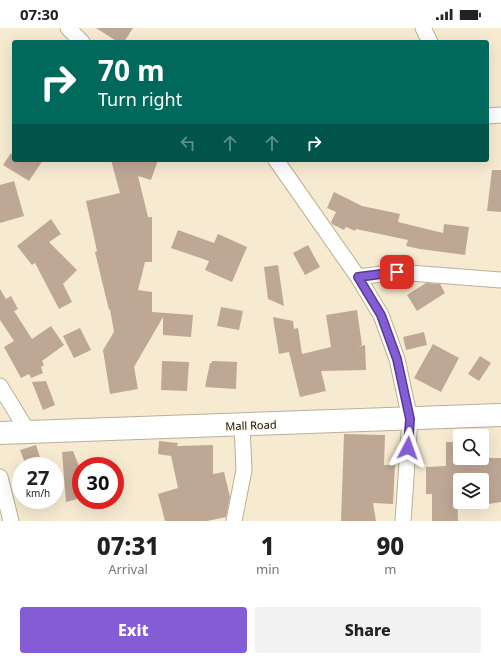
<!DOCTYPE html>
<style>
body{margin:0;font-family:"Noto Sans",sans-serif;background:#f2f2f2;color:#222;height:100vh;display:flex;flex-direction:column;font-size:15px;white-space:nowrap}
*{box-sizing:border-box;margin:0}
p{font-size:13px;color:#767676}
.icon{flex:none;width:22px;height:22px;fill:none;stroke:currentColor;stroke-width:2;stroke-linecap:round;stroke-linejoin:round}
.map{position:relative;height:493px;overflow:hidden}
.panel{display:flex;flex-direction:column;background:#fff;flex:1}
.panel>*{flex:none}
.banner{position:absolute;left:12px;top:12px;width:477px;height:122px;border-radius:4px;box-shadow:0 4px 16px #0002;background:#00695c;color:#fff;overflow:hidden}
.buttons{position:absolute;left:453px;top:401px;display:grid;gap:8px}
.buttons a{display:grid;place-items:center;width:36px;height:36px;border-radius:4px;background:#fff;box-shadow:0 4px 16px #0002;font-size:20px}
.speed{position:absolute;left:12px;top:429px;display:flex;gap:8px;font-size:20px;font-weight:700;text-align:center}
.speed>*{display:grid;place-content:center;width:52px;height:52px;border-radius:50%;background:#fff;box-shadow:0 4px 16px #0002;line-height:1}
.speed small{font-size:10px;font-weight:400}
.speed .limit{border:6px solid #d22;background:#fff;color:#111}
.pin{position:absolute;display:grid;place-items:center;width:34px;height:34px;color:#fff;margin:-17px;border-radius:8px;box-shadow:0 2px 6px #0006}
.me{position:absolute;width:44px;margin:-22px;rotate:4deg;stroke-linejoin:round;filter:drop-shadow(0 0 3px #0008)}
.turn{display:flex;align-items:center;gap:14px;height:84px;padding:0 20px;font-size:18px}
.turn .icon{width:52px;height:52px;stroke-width:2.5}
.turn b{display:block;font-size:28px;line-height:34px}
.lanes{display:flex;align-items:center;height:38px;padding:0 20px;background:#0003;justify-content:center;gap:20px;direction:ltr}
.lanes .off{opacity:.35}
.eta{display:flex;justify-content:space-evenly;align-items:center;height:68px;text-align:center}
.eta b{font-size:24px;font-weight:800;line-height:28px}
.button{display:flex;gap:8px;margin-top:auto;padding:8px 20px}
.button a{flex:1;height:46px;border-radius:4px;background:#845cd6;color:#fff;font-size:16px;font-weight:800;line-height:46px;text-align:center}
.button a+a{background:#f2f2f2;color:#222}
.status{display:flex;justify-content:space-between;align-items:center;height:28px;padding:0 20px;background:#fff;direction:ltr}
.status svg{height:11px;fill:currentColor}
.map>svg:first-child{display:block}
.building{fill:#bfa796}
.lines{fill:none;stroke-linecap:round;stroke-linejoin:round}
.street-casing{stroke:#bab097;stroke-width:17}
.secondary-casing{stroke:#bab097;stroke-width:24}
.street{stroke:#fff;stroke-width:15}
.secondary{stroke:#fff;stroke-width:22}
.route-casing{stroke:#563c8b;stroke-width:10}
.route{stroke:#845cd6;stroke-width:7}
.labels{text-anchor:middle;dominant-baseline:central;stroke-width:3.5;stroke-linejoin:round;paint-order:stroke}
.street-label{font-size:11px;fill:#100c04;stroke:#fdf9ee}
</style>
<div class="status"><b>07:30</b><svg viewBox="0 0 49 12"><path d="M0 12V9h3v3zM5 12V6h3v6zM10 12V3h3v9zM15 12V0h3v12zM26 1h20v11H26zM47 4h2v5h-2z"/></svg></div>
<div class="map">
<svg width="501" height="493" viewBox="0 0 501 493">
<rect width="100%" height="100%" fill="#f6ebd1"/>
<path class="building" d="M 96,0 L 133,0 L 124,14 L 118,14 Z
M 11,125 L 14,128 L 14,132 L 43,132 L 29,153 L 3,137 Z
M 111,132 L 158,132 L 151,152 L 138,148 L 148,189 L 152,189 L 152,234 L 145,234 L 138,262 L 152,264 L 152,284 L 193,287 L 191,309 L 163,307 L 163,289 L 134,339 L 138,361 L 110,366 L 103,322 L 114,304 L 110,281 L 109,282 L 95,224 L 97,223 L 86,173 L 120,165 Z
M 492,142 L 501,142 L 501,184 L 487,183 Z
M 14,153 L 24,188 L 0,195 L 0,157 Z
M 334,164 L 362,178 L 400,186 L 398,194 L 443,205 L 444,196 L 469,199 L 465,227 L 420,221 L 406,218 L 408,212 L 356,201 L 355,203 L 346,199 L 344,202 L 332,196 L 331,194 L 336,184 L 327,180 Z
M 51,191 L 61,206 L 49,214 L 77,242 L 63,256 L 72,274 L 59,281 L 35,235 L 32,237 L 17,218 Z
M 178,202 L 214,215 L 218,206 L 247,219 L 232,254 L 205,242 L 209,233 L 171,220 Z
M 308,217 L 320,239 L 305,247 L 293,225 Z
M 278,237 L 284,278 L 268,271 L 264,239 Z
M 426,255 L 440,256 L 445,265 L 417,283 L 407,267 Z
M 0,261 L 6,271 L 11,268 L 18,281 L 14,283 L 32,311 L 51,298 L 64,317 L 42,333 L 44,337 L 41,339 L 43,345 L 31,350 L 29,346 L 21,350 L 4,319 L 14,313 L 0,292 Z
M 221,279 L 243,283 L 239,302 L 217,298 Z
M 357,282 L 362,317 L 358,319 L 365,317 L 366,342 L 321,343 L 326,363 L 300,369 L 289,324 L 279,326 L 273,289 L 293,293 L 294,301 L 298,300 L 302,326 L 331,319 L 326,287 Z
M 80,300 L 91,322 L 74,330 L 63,308 Z
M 424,304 L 427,317 L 406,322 L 403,309 Z
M 433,316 L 459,330 L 441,364 L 414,350 Z
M 480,328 L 491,335 L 479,353 L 468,346 Z
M 162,333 L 189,334 L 187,363 L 161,362 Z
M 212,333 L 237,334 L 236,361 L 205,359 L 210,335 L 212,335 Z
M 46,353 L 55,377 L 43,382 L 32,354 Z
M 344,406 L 385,407 L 384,437 L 395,437 L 393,476 L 373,475 L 376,493 L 341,493 Z
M 159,413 L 178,415 L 177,418 L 213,417 L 213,446 L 224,444 L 230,469 L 226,489 L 207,493 L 165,493 L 158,466 L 178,460 L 171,428 L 158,426 Z
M 446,414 L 460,414 L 460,430 L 501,430 L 501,474 L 482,477 L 482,452 L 460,452 L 460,466 L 457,466 L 458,493 L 432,493 L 432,466 L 426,466 L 426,439 L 446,438 Z
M 36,417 L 43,438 L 26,438 L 20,422 Z
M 73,423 L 81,443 L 81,470 L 66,474 L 62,424 Z"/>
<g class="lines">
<defs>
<path id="street" d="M 68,0 L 82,14
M 423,0 L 430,14
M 487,88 L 501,87
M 276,132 L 358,249 L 381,287 L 397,331 L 410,391 L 403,493
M 358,249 L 397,244 L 501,252
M 0,358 L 28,404
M 0,449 L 11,493
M 234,493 L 244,442 L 242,397"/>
<path id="secondary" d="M 0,405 L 501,387"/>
</defs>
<use href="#street" class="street-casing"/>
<use href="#secondary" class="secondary-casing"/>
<use href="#street" class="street"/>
<use href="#secondary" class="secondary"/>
</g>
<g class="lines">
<defs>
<path id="route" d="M 397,244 L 358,249 L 381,287 L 397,331 L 410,391 L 408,420"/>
</defs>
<use href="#route" class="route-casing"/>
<use href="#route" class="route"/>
</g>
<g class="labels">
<g class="street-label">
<text transform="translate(251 397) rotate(-2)">Mall Road</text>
</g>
</g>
</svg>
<div class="buttons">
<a><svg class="icon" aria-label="search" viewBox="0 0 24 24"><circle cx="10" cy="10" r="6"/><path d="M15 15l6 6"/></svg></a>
<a><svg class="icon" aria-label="layers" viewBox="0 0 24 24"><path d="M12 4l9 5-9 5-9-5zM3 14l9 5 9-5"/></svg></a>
</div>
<div class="speed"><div>27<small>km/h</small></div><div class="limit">30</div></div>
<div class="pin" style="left:397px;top:244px;background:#d93025"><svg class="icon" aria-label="arrive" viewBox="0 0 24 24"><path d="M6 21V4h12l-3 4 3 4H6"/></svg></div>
<svg class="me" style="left:408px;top:420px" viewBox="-20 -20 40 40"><path d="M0-17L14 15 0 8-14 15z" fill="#845cd6" stroke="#fff" stroke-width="4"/></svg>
<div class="banner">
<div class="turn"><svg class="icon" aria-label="right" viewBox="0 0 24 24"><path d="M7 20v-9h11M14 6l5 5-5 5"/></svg><div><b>70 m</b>Turn right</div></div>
<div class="lanes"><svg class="icon off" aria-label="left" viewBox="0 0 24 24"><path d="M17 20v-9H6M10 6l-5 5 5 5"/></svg><svg class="icon off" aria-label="ahead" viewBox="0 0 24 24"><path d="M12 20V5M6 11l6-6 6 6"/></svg><svg class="icon off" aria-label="ahead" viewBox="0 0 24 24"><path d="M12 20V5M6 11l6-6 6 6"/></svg><svg class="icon" aria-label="right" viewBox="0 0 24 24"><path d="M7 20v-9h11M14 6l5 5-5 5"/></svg></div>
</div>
</div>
<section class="panel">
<div class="eta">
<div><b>07:31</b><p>Arrival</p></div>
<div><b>1</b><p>min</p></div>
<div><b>90</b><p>m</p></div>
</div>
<div class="button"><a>Exit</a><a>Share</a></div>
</section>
